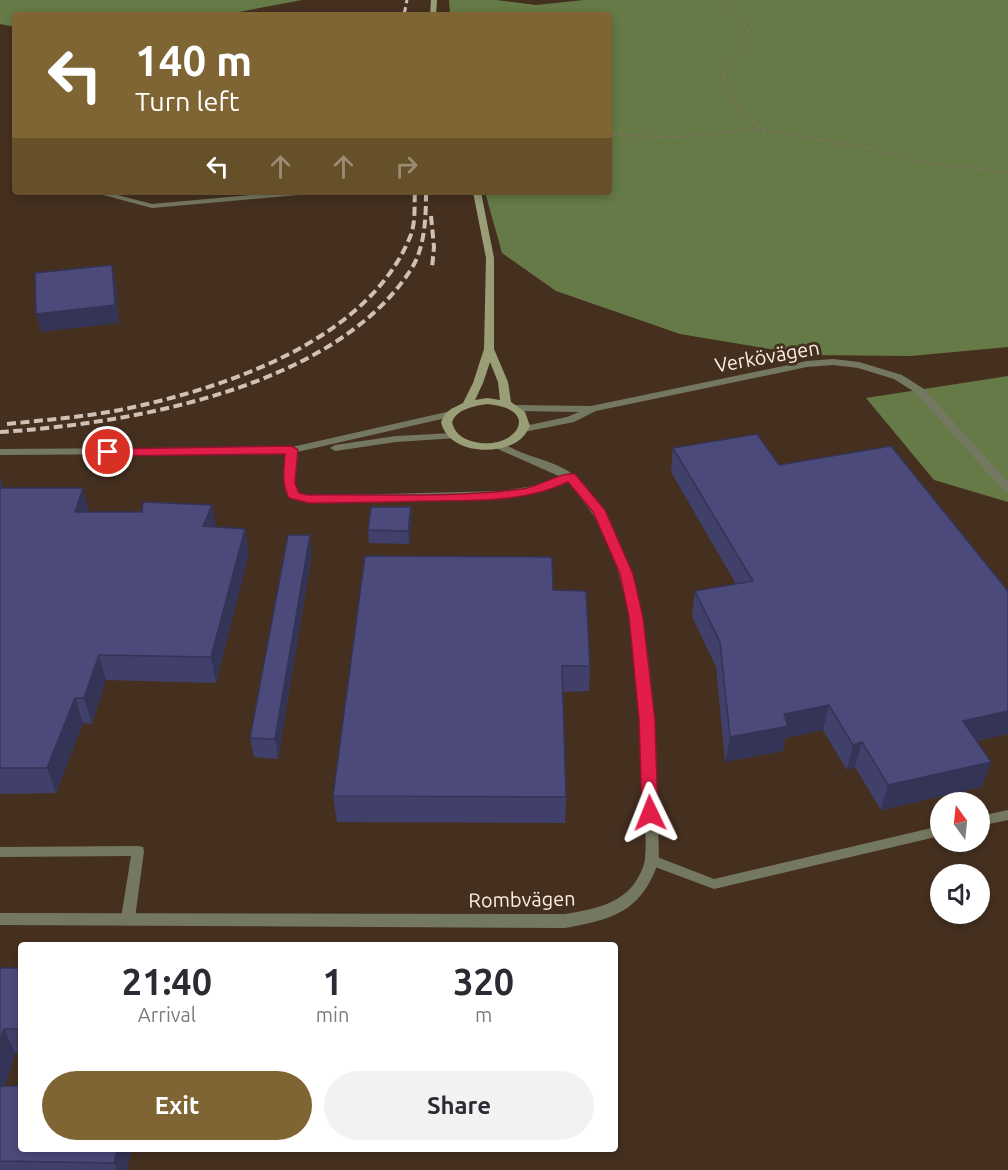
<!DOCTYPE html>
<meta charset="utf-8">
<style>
body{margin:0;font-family:Ubuntu,sans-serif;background:#f2f2f3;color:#2b2b33;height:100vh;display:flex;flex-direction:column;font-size:22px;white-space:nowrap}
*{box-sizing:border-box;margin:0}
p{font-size:20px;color:#7c7c81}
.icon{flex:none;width:33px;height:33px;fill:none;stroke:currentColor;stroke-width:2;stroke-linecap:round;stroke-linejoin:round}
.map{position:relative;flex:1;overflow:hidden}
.drawer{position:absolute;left:18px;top:942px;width:600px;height:210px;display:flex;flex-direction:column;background:#fff;border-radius:6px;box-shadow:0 3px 9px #0003}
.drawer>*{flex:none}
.banner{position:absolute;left:12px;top:12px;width:600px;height:183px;border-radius:6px;box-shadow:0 3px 9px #0003;background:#806534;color:#fff;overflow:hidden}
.needle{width:39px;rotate:345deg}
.tools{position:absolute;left:930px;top:792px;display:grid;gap:12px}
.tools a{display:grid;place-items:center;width:60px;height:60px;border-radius:50%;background:#fff;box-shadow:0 3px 9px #0003;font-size:30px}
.pin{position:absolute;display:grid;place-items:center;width:51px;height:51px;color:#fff;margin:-26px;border:3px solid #fff;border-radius:50%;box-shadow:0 2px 6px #0007}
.me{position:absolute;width:66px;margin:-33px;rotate:358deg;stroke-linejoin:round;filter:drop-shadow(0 0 4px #0008)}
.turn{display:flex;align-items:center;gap:21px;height:126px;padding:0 24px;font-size:27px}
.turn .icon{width:78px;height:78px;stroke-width:2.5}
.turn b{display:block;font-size:42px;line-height:51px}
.lanes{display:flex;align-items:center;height:57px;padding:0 24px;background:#0003;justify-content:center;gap:30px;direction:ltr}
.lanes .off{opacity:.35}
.eta{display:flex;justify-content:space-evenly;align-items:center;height:102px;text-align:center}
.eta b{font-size:36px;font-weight:700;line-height:42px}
.cta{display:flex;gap:12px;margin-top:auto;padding:12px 24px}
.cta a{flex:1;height:69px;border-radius:36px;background:#806534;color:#fff;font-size:24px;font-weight:700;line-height:69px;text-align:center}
.cta a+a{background:#f2f2f3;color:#2b2b33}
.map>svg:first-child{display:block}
.forest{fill:#657a46}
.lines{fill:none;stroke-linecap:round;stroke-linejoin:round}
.path{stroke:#827062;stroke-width:2;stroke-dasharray:3 3;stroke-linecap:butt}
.lane{fill:#757860;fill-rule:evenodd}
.street{fill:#757860;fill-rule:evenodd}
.secondary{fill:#999e77;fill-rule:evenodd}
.rail-far1{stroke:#d0c1b6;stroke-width:3;stroke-dasharray:8 4;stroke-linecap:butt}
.rail{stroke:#d0c1b6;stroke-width:4;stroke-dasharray:9 4.5;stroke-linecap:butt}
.wall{fill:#40406a}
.shaded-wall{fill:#343456}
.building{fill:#4b4a7b;stroke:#343456;stroke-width:1.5}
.route{fill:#e11d48;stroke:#92132f;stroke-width:1.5}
.labels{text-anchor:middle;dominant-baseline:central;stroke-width:6;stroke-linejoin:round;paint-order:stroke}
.street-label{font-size:20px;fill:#fbeee4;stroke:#453020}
</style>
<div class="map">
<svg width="1008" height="1170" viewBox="0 0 1008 1170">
<rect width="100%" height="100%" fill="#453020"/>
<path class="forest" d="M 0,0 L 302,0 L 223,15 L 15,15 L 15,27 L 0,24 Z
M 449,0 L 496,0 L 536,5 L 584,0 L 1008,0 L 1008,347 L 911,356 L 806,355 L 680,334 L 556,291 L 502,253 L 485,192 L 609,192 L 609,15 L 450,15 Z
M 1008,376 L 1008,502 L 934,480 L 866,398 Z"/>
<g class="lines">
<path class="path" d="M 726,0 L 750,33 L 749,42 L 738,50 L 723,72 L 732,98 L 743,115 L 759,127 L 773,132 L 877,150 L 924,162 L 1008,172
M 613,135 L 674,137 L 745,130 L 768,132"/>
<path class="lane" d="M 1008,810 L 1008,820 L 980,826 L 980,816 Z
M 940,826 L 940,836 L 714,889 L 647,864 L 646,860 L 647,856 L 652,855 L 714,879 Z
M 138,846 L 143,847 L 144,851 L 135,918 L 133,922 L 128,924 L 123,922 L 121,918 L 131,856 L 0,857 L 0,847 Z"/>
<path class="street" d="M 92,192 L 106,192 L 152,204 L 282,192 L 314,192 L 310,194 L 152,208 Z
M 833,359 L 859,362 L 902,375 L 924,389 L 1008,482 L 1008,492 L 1004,491 L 916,393 L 894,379 L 858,368 L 833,365 L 807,367 L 596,411 L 574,422 L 524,432 L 520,431 L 519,429 L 520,427 L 567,417 L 579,412 L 516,411 L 511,408 L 516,405 L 591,406 L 807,361 Z
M 451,411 L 456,414 L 455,416 L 297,452 L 295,483 L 298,493 L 308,496 L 501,491 L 534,486 L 561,477 L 493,447 L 492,445 L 493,443 L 497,442 C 504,444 511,448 518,451 C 536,459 561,463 576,477 C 661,556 656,751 659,860 C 642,911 615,919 565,928 L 0,925 L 0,913 L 565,914 C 590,910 618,905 634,884 C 639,877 644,867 645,859 C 647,836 644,812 643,790 C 641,712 638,630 613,555 C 603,526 587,505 568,482 L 535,492 L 501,498 L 308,502 L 289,497 C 282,483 285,469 286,453 L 0,455 L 0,449 L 292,447 Z
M 453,433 L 457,434 L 458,436 L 457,438 L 396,442 L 335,451 L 330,448 L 335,445 L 396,436 Z"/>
<path class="secondary" d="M 431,0 L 437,0 L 436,15 L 430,15 Z
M 473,192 L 481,192 L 494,258 L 494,349 L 508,382 L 511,402 L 525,412 L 530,426 C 527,432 524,437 518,441 C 496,456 448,453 441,422 L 445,414 L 451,409 L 463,403 L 473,383 L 484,349 L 486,258 ZM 490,362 L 498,382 L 500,400 L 487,398 L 475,400 L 483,383 ZM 487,404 C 546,409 513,454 471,441 C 461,438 454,432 452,422 C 457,409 474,406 487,404 Z"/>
<path class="rail-far1" d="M 404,15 L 407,0"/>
<path class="rail" d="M 431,216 L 434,247 L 432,268
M 7,424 C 45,420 83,417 120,410 C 222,389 367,342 410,237 C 416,223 414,207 415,192
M 0,432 C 129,424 333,388 410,271 C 425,249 426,218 426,192"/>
</g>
<path class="wall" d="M 673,448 L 779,465 L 1008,734 L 977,741 L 982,787 L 881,810 L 855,767 L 847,770 L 823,730 L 785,738 L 783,751 L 725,762 L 716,667 L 692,616 L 695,591 L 736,584 L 671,472 Z
M 0,477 L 3,488 L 90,512 L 216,527 L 245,529 L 249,554 L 216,683 L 106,680 L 92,724 L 83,723 L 56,793 L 0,794 Z
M 412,520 L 409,544 L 369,543 L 368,530 Z
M 312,554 L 278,759 L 254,757 L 250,738 Z
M 553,590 L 590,666 L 589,691 L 563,692 L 566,797 L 565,823 L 337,822 L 333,796 Z
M 0,968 L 21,968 L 21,1053 L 15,1053 L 5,1086 L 21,1149 L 132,1149 L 127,1170 L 0,1170 Z"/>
<path class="shaded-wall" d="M 112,265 L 116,283 L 119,323 L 41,332 L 36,314 Z
M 0,477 L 7,499 L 0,511 Z
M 83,488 L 90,513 L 75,512 Z
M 212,505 L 217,530 L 203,526 Z
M 411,507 L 412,520 L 409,544 L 408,531 Z
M 245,529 L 249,554 L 216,683 L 211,657 Z
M 310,535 L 312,554 L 278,759 L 275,739 Z
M 99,655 L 106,680 L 92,724 L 84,698 Z
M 75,698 L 83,723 L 56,793 L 47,768 Z
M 829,705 L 823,730 L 785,738 L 783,751 L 725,762 L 730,737 L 784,714 Z
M 1008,711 L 1008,734 L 955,746 L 963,721 Z
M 862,742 L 855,767 L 847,770 L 853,745 Z
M 991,762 L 982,787 L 881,810 L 888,785 Z
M 4,1029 L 15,1053 L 0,1104 L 0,1042 Z
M 117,1149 L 132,1149 L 127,1170 L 117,1170 L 114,1163 Z"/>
<path class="building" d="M 112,265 L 115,305 L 36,314 L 35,273 Z
M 757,434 L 779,465 L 891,446 L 1008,591 L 1008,711 L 963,721 L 991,762 L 888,785 L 862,742 L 853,745 L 829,705 L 784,714 L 788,726 L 730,737 L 720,642 L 695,591 L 753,581 L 673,448 Z
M 0,488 L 83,488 L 75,512 L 142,512 L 143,502 L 212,505 L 203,526 L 245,529 L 211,657 L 99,655 L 84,698 L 75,698 L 47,768 L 0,768 Z
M 371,507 L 411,507 L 408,531 L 368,530 Z
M 288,535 L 310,535 L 275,739 L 250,738 Z
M 365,556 L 552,557 L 553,590 L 586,591 L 590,666 L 562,666 L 566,797 L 333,796 Z
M 0,968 L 21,968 L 21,1029 L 4,1029 L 0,1042 Z
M 0,1086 L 21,1086 L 21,1149 L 117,1149 L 114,1163 L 0,1161 Z"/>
<path class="route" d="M 292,446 L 298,450 L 295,483 L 299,493 L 308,495 C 379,494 452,498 522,489 C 537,488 562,471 575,474 L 605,510 L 633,574 L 643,617 L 655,720 L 658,813 L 656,818 L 650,820 L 645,818 L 642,813 L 639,720 L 629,617 L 620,574 L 593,512 L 568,482 C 524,503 476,500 428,501 C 388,502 348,503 308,503 L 289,498 C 281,483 284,470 285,454 L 108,456 L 102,452 L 108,449 Z"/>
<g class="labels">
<g class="street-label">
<text transform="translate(767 356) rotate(-10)">Verkövägen</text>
<text transform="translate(522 899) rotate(-1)">Rombvägen</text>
</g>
</g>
</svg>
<div class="tools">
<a><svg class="needle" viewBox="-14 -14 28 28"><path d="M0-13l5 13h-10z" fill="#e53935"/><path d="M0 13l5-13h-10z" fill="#7c7c81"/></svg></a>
<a><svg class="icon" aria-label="sound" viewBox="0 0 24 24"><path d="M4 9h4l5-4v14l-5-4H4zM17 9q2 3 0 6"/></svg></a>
</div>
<div class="pin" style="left:108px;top:452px;background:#d93025"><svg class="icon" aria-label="arrive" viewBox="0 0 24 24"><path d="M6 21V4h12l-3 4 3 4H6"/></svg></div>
<svg class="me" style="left:650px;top:813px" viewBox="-20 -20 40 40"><path d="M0-17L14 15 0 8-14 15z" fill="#e11d48" stroke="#fff" stroke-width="4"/></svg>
<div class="banner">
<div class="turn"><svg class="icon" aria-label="left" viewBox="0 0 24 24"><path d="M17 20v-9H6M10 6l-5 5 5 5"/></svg><div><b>140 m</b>Turn left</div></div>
<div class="lanes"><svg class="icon" aria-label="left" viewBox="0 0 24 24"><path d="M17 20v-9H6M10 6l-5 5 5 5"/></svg><svg class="icon off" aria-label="ahead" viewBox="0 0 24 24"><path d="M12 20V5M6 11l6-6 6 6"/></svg><svg class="icon off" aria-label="ahead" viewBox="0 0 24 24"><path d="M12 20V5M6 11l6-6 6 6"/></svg><svg class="icon off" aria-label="right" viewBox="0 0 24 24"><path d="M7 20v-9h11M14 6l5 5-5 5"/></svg></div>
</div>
<section class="drawer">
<div class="eta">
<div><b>21:40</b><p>Arrival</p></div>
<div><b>1</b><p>min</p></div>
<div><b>320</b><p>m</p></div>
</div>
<div class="cta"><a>Exit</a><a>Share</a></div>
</section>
</div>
